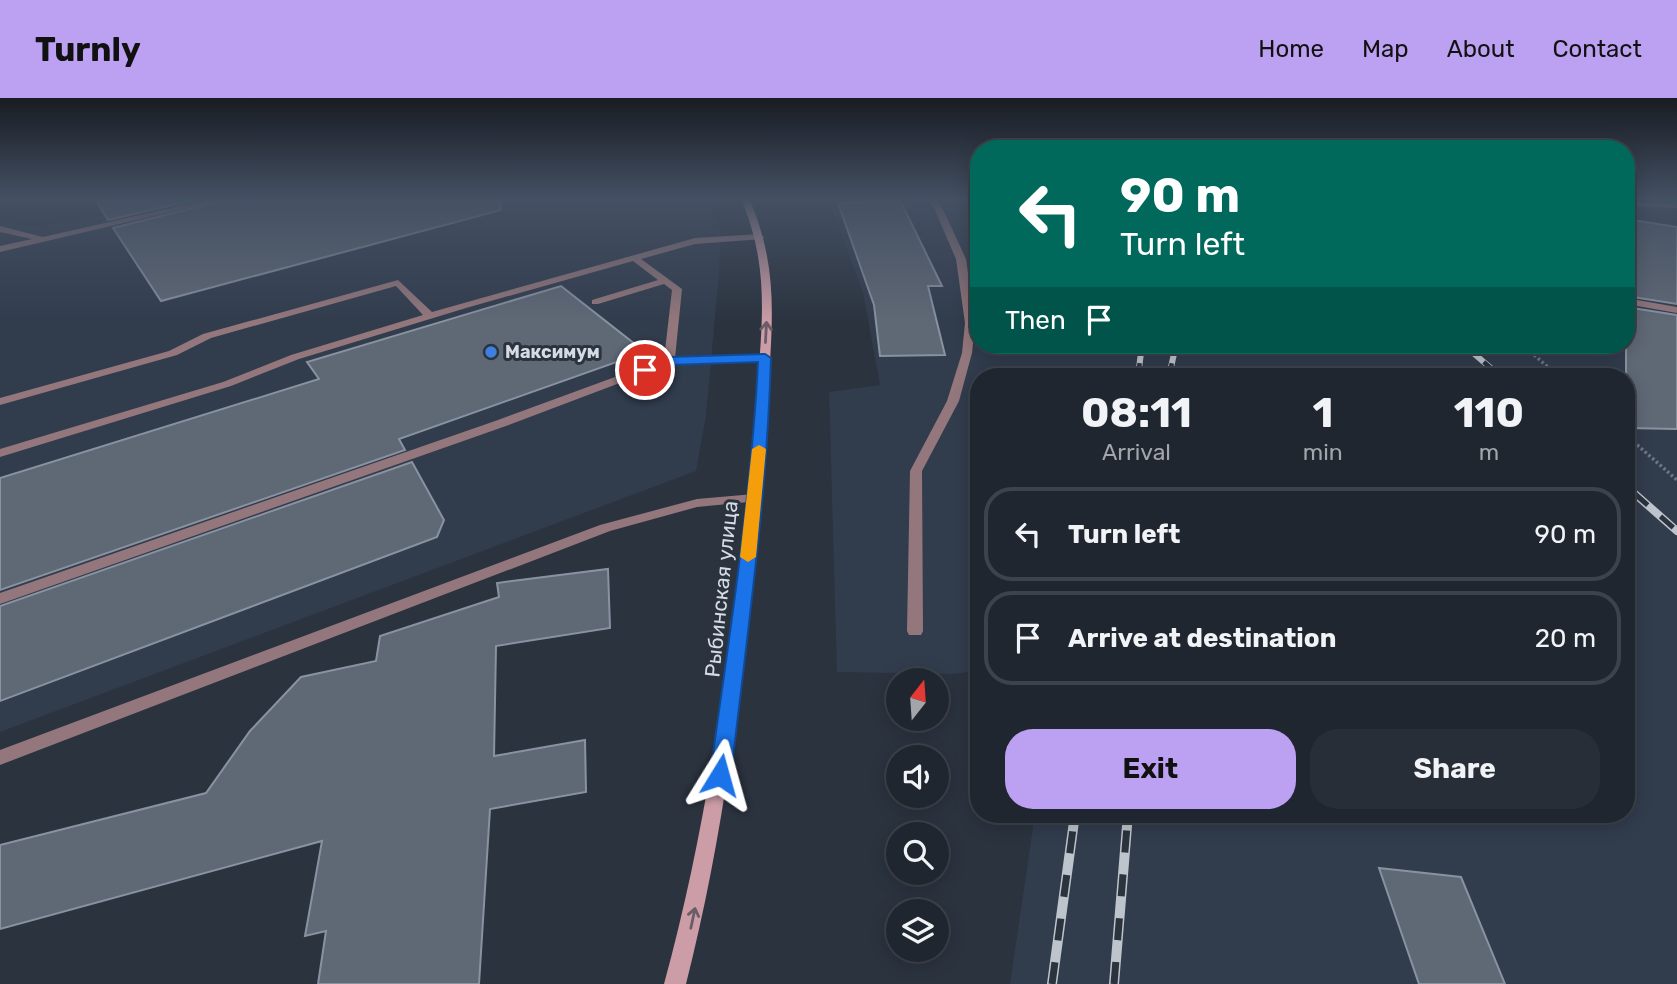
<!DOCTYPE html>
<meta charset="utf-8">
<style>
body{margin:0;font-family:Rubik,sans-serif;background:#282e37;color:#f1f3f6;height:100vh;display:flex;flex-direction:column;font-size:26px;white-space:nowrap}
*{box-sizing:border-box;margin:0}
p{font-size:23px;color:#a2a5aa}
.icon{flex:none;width:38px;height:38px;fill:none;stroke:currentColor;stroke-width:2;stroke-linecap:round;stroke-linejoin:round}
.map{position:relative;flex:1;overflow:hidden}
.drawer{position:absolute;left:970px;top:270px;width:665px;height:455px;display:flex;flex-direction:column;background:#20262f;border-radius:28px;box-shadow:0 4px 18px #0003,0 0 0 2px #3d434b}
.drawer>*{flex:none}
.top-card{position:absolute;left:970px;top:42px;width:665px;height:214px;border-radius:28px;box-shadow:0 4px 18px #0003,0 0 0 2px #3d434b;background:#00695c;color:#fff;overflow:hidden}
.needle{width:46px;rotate:17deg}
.tools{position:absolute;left:886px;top:570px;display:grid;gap:14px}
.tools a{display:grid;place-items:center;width:63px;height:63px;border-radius:50%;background:#20262f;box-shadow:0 4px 18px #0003,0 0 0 2px #3d434b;font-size:35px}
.pin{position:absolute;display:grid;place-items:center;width:60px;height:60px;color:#fff;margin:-30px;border:4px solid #fff;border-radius:50%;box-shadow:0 2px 7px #0007}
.me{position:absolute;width:77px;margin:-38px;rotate:8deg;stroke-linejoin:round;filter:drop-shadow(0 0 5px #0008)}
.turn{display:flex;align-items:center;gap:24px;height:147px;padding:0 35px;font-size:32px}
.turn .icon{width:91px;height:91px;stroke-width:2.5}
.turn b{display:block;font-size:49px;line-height:60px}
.then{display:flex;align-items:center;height:66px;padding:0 35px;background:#0003;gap:14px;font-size:26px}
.eta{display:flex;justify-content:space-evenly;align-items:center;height:119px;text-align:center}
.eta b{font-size:42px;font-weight:700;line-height:49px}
.cta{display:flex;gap:14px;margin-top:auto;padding:14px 35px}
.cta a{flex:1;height:80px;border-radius:28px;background:#bca0f2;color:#111;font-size:28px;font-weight:700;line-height:80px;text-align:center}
.cta a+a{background:#282e37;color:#f1f3f6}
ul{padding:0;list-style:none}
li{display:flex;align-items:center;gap:21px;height:94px;margin:0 14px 10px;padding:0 21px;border:4px solid #3d434b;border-radius:28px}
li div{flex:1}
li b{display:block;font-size:26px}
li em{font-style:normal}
header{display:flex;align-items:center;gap:42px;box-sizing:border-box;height:98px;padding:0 35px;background:#bca0f2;color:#111}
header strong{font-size:33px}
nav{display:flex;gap:38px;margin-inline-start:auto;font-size:24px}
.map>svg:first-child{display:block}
.built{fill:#313c4d}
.building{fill:#5f6875;stroke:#8992a1;stroke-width:2}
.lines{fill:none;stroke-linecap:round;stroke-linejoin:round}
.path{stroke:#6f7680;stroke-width:3.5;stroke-dasharray:2.5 2.5;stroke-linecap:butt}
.lane{fill:#94777c;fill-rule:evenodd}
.secondary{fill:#cc9da6;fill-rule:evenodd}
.rail-far2-casing{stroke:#bec4cc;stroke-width:6}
.rail-far1-casing{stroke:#bec4cc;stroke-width:8}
.rail-casing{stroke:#bec4cc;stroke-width:10}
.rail-far2{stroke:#2b333f;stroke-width:4.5;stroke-dasharray:13;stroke-linecap:butt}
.rail-far1{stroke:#2b333f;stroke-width:5;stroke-dasharray:17;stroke-linecap:butt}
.rail{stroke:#2b333f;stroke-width:7;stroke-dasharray:22;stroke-linecap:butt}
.oneway{stroke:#6b5d68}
.route{fill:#1a73e8;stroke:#114b97;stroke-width:2}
.slow{fill:#f59e0b}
.shop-dot{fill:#3f7fe0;stroke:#2b333f;stroke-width:2.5}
.labels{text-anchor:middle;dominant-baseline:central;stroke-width:6;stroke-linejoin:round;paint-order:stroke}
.far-poi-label{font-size:18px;font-weight:bold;fill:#d5dbe2;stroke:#2b333f;text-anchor:start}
.street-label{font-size:21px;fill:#d5dbe2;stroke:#2b333f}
</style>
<header>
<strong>Turnly</strong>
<nav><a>Home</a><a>Map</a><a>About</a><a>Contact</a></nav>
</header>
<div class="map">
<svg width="1677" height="886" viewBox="0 0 1677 886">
<rect width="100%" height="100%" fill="#2b333f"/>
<path class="built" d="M 214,100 L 707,100 L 721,132 L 719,175 L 706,318 L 696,373 L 0,634 L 0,123 L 29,128 L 52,126 Z
M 828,100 L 978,100 L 978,247 L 1626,247 L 1626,100 L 1677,100 L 1677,886 L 1010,886 L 1035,716 L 1626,716 L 1626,278 L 978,278 L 978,573 L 953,576 L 837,574 L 829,294 L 880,287 L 863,194 Z"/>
<path class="building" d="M 94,100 L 203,100 L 108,122 Z
M 233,100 L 499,100 L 501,112 L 161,203 L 113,130 Z
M 900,102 L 942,188 L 928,188 L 945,257 L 880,258 L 874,207 L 838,105 Z
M 1626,121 L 1677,129 L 1677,206 L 1626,198 Z
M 561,188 L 645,254 L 399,341 L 405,352 L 0,492 L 0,380 L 319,281 L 307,264 Z
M 1626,209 L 1677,217 L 1677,331 L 1626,330 Z
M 412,364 L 444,422 L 437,439 L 0,603 L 0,508 Z
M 608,471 L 610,530 L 496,548 L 494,658 L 585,642 L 586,694 L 490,711 L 479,886 L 318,886 L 326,833 L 305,838 L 322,743 L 0,831 L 0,747 L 206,695 L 250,633 L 301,579 L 376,563 L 380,538 L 499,499 L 497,485 Z
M 1379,770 L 1461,779 L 1505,886 L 1419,886 Z"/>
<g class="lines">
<path class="path" d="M 1523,247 L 1558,278
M 1626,337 L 1677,382"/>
<path class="lane" d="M 215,100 L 230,100 L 0,154 L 0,148 L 32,141 L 0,134 L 0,128 L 43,139 Z
M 925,100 L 934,100 L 942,109 L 966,161 L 975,225 L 972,255 L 959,303 L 922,373 L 923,533 L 921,537 L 909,537 L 907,533 L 910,373 L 947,303 L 962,255 L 965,225 L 956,161 L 934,110 Z
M 1626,104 L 1677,106 L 1677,110 L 1626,108 Z
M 760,136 L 764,139 L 763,141 L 695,146 L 641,161 L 682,191 L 675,260 L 765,257 L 770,260 L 769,262 L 670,266 L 506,328 L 0,506 L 0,495 L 498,322 L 664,261 L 672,192 L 664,186 L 598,206 L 592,206 L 592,202 L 658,182 L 633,163 L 466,210 L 299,261 L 231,288 L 0,359 L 0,351 L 223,284 L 291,257 L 423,217 L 396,188 L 211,240 L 177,257 L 0,307 L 0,300 L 169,253 L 203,236 L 398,182 L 432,214 L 695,140 Z
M 1626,200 L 1677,209 L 1677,215 L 1626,206 Z
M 754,396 L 761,400 L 759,403 L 697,409 L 610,433 L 0,667 L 0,652 L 600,427 L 697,401 Z"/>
<path class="secondary" d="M 741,100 L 749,100 C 777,165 773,213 769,282 C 766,328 763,374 758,420 C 743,577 725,733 686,886 L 664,886 C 706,733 727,578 745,420 C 750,375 754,329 758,283 C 763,214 768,166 741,100 Z"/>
<defs>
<path id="rail-far2" d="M 1464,247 L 1500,278
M 1138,278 L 1142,247
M 1169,278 L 1176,247
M 1626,388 L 1637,397"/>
<path id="rail-far1" d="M 1635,396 L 1677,433"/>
<path id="rail" d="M 1052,886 L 1075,716
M 1114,886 L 1128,716"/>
</defs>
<use href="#rail-far2" class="rail-far2-casing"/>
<use href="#rail-far1" class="rail-far1-casing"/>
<use href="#rail" class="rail-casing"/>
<use href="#rail-far2" class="rail-far2"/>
<use href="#rail-far1" class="rail-far1"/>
<use href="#rail" class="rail"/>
</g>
<defs><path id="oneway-shaft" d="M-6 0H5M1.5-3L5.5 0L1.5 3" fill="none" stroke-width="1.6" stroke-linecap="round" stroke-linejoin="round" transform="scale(1.75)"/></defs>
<g class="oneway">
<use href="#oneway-shaft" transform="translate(766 234) rotate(-87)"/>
<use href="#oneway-shaft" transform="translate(693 820) rotate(-78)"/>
</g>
<linearGradient id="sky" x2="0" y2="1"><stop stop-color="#181c23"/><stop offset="0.45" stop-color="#445063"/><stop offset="1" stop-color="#445063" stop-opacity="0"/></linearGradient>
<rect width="1677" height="224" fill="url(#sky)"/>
<path class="route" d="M 765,256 L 771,260 C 767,399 747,538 731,677 L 728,683 L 720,685 L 713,683 L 710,677 C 729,540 751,402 758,264 L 670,267 L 645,276 L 639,272 L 669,259 Z"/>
<path class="slow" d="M 759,347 L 766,351 L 756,459 L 748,464 L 740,459 L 752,351 Z"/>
<circle class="shop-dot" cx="491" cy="254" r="7"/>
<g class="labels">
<g class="far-poi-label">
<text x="505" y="254">Максимум</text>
</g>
<g class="street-label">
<text transform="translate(721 491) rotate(-84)">Рыбинская улица</text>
</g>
</g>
</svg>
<div class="tools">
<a><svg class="needle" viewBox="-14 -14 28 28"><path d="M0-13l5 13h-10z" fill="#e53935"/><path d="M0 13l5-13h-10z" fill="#a2a5aa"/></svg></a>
<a><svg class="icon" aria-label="sound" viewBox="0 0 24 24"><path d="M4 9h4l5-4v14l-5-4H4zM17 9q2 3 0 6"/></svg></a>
<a><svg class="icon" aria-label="search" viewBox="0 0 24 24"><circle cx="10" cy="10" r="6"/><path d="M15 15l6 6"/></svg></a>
<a><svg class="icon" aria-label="layers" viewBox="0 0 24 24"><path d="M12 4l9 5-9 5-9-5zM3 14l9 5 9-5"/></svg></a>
</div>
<div class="pin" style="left:645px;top:272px;background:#d93025"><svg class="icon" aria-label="arrive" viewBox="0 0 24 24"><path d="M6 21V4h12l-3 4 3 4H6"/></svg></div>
<svg class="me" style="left:720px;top:677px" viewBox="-20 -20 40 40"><path d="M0-17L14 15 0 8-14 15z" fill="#1a73e8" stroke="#fff" stroke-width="4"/></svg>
<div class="top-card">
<div class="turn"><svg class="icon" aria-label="left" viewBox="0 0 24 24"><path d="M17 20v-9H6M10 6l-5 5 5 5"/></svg><div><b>90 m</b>Turn left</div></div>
<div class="then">Then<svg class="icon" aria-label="arrive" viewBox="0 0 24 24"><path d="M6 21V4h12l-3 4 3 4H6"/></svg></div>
</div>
<section class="drawer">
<div class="eta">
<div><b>08:11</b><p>Arrival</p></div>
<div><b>1</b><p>min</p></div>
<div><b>110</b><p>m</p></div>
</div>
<ul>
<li><svg class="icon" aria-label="left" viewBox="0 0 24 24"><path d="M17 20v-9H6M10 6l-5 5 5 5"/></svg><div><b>Turn left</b></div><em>90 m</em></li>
<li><svg class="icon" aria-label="arrive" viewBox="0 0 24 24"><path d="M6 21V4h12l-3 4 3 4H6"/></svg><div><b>Arrive at destination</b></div><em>20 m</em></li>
</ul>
<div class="cta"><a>Exit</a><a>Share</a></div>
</section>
</div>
